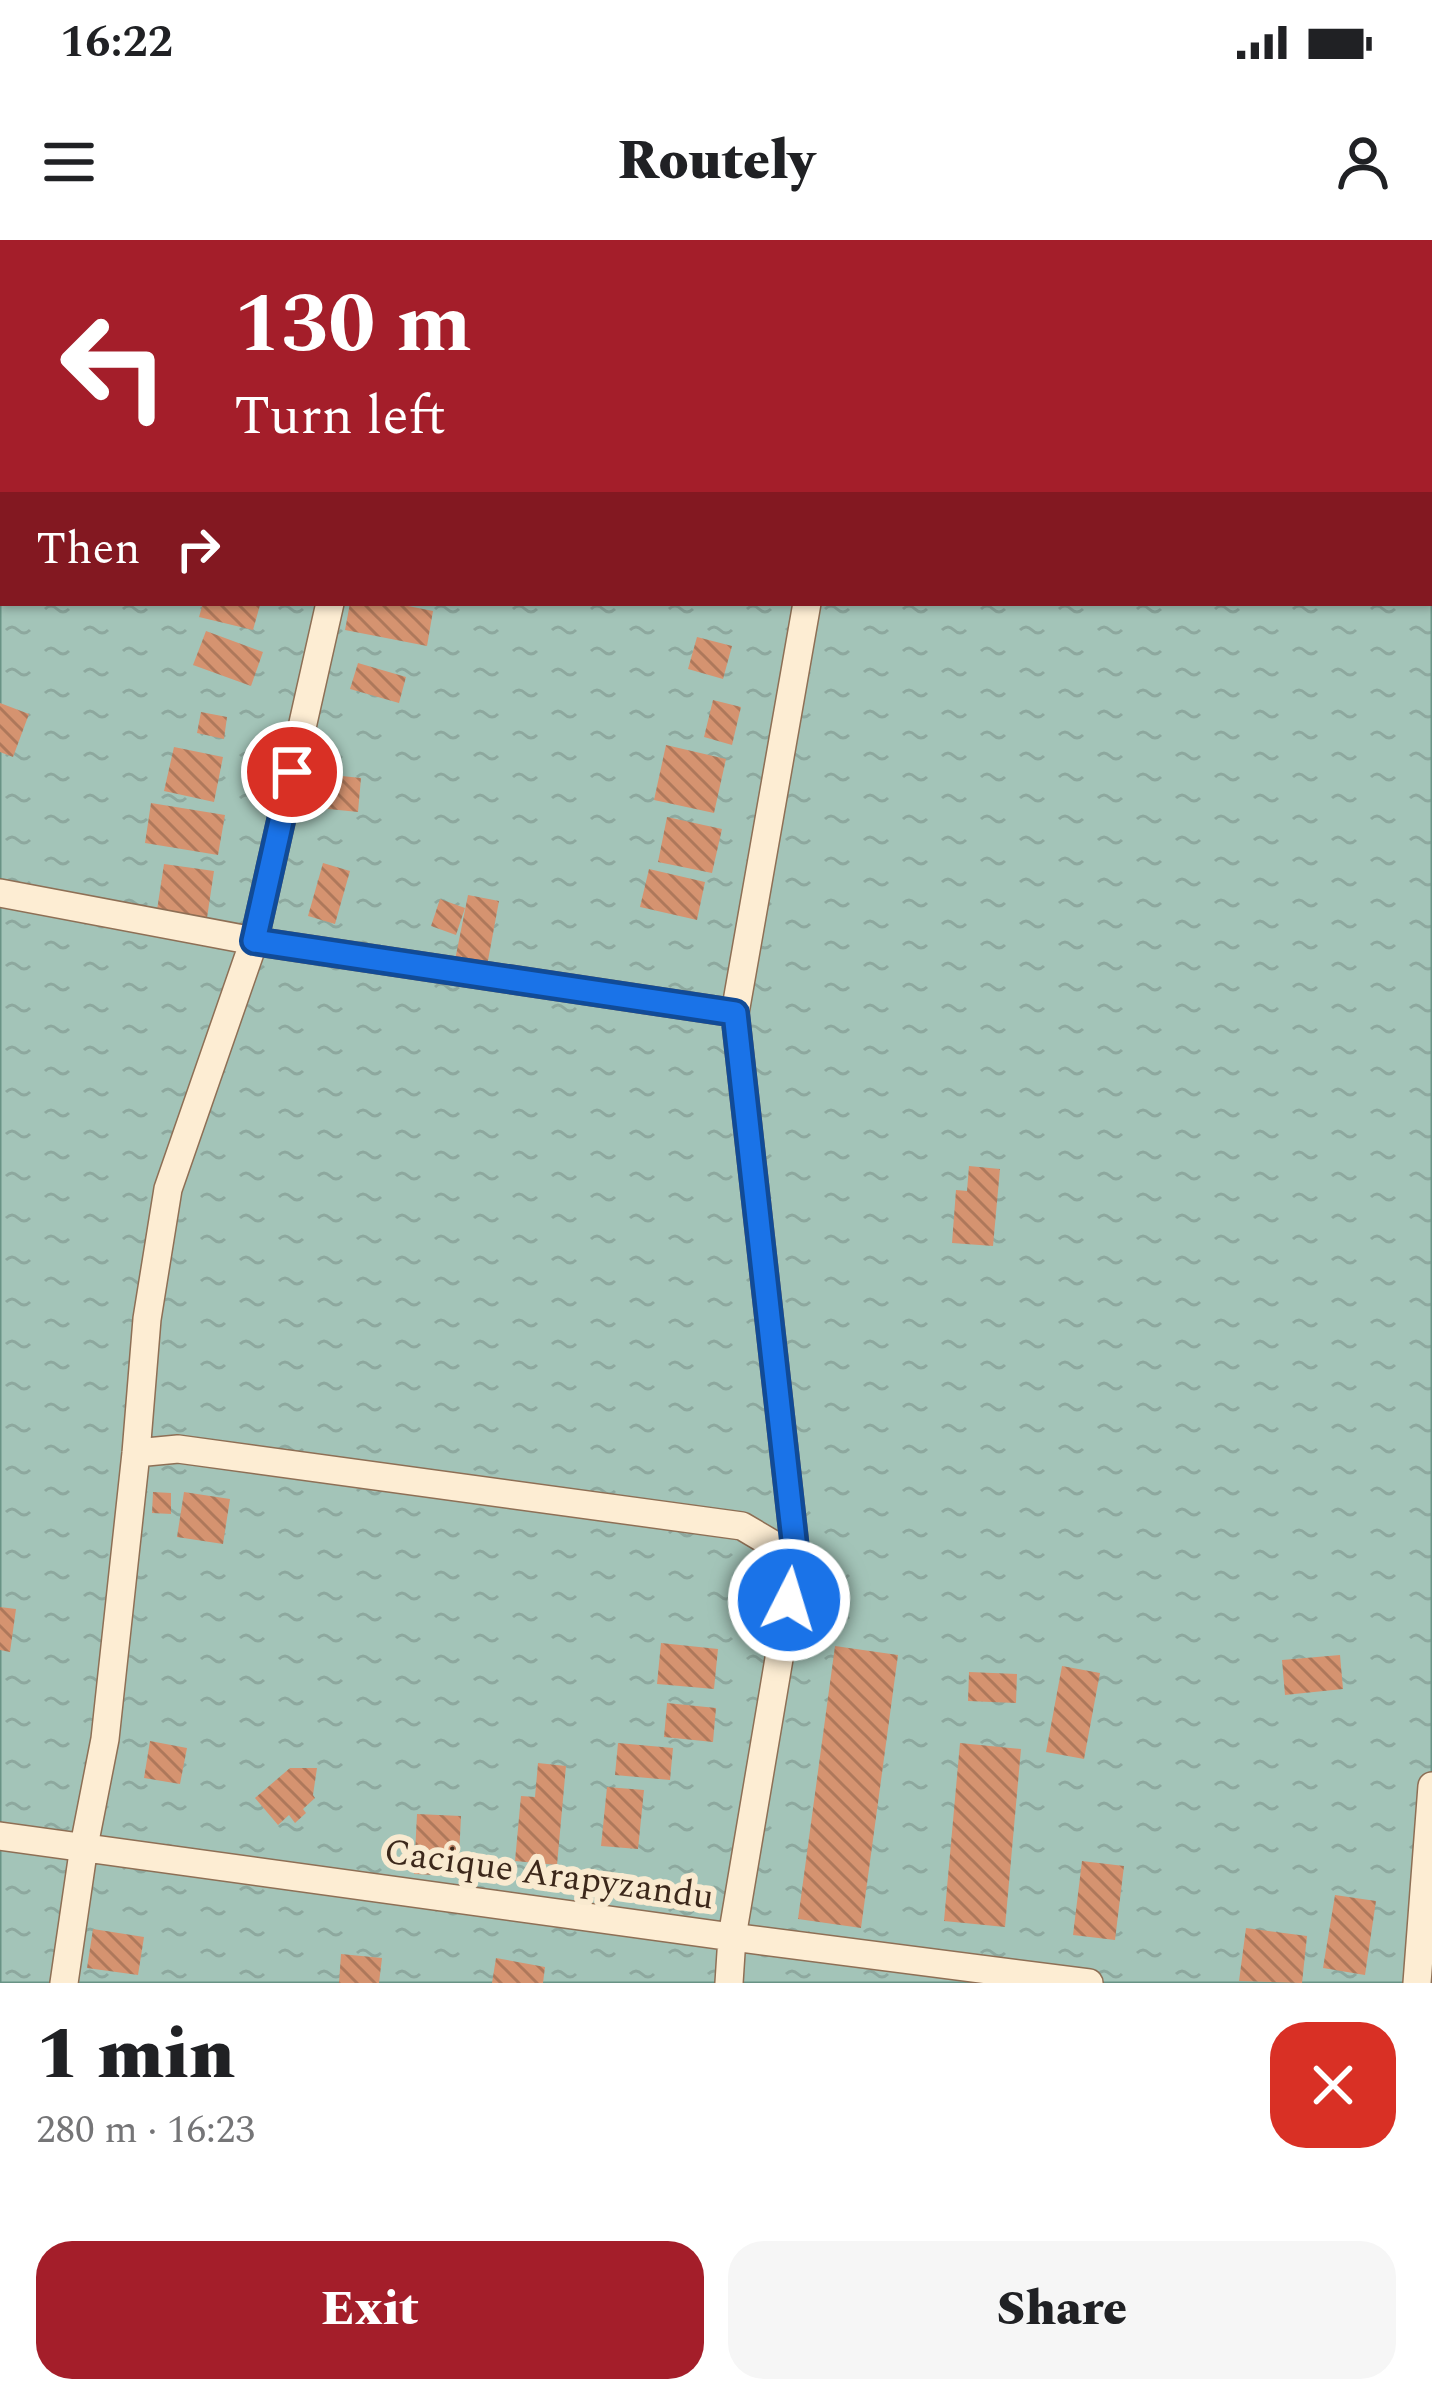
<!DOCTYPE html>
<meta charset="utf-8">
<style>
body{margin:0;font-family:Spectral,serif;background:#f6f6f6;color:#202124;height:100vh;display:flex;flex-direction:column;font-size:45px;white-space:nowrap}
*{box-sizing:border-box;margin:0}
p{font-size:39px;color:#757577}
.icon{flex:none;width:66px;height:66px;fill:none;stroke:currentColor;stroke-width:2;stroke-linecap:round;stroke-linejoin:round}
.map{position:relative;height:1743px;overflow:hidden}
.details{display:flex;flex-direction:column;background:#fff;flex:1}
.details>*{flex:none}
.banner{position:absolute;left:0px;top:0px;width:1434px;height:366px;box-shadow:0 3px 9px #0004;background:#a41e2a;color:#fff;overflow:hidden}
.pin{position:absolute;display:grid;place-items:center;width:102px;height:102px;color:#fff;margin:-51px;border:6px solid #fff;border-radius:50%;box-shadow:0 3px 12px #0007}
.me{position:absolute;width:132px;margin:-66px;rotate:5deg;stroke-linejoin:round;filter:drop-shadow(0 0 9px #0008)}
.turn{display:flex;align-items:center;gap:42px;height:252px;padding:0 36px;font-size:54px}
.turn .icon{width:156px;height:156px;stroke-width:2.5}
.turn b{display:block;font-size:84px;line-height:102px}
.then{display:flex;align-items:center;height:114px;padding:0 36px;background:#0003;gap:24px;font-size:45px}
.round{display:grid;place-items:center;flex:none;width:126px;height:126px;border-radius:36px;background:#f6f6f6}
.headline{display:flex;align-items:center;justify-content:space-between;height:204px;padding:0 36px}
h1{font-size:72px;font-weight:800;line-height:90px}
.button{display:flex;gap:24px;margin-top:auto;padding:24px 36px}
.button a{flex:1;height:138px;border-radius:36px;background:#a41e2a;color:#fff;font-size:48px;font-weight:800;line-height:138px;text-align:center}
.button a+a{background:#f6f6f6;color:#202124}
.status{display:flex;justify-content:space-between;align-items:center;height:84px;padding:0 60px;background:#fff;direction:ltr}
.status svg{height:33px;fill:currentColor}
header{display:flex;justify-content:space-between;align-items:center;height:156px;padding:0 36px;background:#fff;font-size:54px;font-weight:800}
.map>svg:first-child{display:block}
.water{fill:url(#water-ripples);stroke:#699385;stroke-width:3;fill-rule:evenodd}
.building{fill:url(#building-back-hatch)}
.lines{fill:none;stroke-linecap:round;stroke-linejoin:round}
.street-casing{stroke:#8e6f55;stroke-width:30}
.street{stroke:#fdedd3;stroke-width:27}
.route-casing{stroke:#114b97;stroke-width:30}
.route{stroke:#1a73e8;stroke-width:21}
.labels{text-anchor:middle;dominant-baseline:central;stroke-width:12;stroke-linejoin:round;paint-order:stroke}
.street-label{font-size:36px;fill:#3c281b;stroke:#f9ead0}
</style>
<div class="status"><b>16:22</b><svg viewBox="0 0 49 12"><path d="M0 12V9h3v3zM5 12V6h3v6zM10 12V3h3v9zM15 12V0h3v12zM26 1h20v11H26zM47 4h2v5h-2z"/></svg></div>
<header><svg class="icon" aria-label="menu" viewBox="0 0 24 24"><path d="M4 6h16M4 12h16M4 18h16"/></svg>Routely<svg class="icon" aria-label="person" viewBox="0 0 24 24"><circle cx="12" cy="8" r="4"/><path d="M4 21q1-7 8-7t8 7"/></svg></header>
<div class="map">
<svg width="1432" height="1743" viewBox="0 0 1432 1743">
<defs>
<pattern id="water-ripples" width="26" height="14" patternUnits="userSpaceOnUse" patternTransform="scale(3)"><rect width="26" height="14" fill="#a3c4b8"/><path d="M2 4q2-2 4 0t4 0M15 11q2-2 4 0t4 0" fill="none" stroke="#8da89e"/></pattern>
<pattern id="building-back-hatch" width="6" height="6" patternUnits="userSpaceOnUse" patternTransform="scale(3)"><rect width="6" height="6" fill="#d59370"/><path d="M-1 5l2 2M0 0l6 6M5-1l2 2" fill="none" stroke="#ae785b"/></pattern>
</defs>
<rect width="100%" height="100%" fill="#f3dfbf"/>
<path class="water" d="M 0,0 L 1432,0 L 1432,1743 L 0,1743 ZM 3,3 L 1431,3 L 1431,363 L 3,363 Z"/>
<path class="building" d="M 203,363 L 260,365 L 253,390 L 199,377 Z
M 350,363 L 393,363 L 433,371 L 427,406 L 345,390 Z
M 206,391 L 263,412 L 251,446 L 193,425 Z
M 697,397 L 732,406 L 723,439 L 688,429 Z
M 358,423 L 406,437 L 399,463 L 350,449 Z
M 713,460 L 741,467 L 732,505 L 704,497 Z
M 0,463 L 29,474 L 13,517 L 0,512 Z
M 201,472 L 227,477 L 224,499 L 197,493 Z
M 666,505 L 726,519 L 714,573 L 654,560 Z
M 174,507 L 223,517 L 214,562 L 164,551 Z
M 322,534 L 361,538 L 358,572 L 319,568 Z
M 151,563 L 225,575 L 218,615 L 145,603 Z
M 667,577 L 722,589 L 712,633 L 658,622 Z
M 323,623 L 350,631 L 335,684 L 308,676 Z
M 164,624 L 214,631 L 207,678 L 157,670 Z
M 649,629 L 705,642 L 697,680 L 640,667 Z
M 468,655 L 499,661 L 487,726 L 455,720 Z
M 440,659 L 465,668 L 456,695 L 431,686 Z
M 969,926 L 1000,929 L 993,1006 L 952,1003 L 956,950 L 967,951 Z
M 153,1252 L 171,1253 L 171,1274 L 152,1273 Z
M 184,1252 L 230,1259 L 223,1304 L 177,1297 Z
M 0,1367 L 16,1369 L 10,1412 L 0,1410 Z
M 661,1403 L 718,1409 L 714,1449 L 657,1444 Z
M 835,1406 L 898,1415 L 861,1688 L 798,1679 Z
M 1340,1415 L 1343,1449 L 1285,1455 L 1282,1420 Z
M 1062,1426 L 1100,1433 L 1084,1519 L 1046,1512 Z
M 969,1432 L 1017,1434 L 1016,1463 L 968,1461 Z
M 667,1463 L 716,1468 L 713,1502 L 664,1497 Z
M 150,1501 L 187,1508 L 180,1544 L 144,1538 Z
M 618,1503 L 673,1508 L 670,1540 L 615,1535 Z
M 960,1503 L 1021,1509 L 1005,1687 L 944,1681 Z
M 538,1523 L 566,1526 L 557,1625 L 515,1621 L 521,1556 L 535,1557 Z
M 290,1528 L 317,1528 L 313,1555 L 315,1558 L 303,1569 L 306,1573 L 295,1583 L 289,1575 L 278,1585 L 255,1558 Z
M 607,1547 L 644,1550 L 638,1609 L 601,1606 Z
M 417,1574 L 461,1576 L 458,1636 L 414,1634 Z
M 1082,1621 L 1124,1626 L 1115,1700 L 1073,1695 Z
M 1335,1655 L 1376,1661 L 1365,1735 L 1323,1728 Z
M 1246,1688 L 1307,1696 L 1302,1743 L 1239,1741 Z
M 93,1689 L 144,1697 L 138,1735 L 87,1728 Z
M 341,1714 L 382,1718 L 379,1743 L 339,1743 Z
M 496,1718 L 545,1727 L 543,1743 L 492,1743 Z"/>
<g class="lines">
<defs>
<path id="street" d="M 748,0 L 761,3
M 410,3 L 411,0
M 872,3 L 873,0
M 0,653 L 254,701 L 735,773
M 136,1213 L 178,1209 L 742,1286 L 796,1318
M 0,1596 L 732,1697 L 1089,1743
M 64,1743 L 84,1606 L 105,1499 L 136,1213 L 147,1079 L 168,949 L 254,701 L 330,363
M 729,1743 L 732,1697 L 796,1318 L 735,773 L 807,363
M 1417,1743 L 1432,1546"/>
</defs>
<use href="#street" class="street-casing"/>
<use href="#street" class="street"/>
</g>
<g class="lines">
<defs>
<path id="route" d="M 292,532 L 254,701 L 735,773 L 796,1318 L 789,1360"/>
</defs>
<use href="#route" class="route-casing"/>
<use href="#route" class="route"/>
</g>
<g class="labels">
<g class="street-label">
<text transform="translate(549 1635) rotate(8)">Cacique Arapyzandu</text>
</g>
</g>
</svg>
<div class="pin" style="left:292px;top:532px;background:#d93025"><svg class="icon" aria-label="arrive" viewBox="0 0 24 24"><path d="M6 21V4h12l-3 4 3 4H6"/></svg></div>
<svg class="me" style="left:789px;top:1360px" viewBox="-20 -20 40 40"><circle r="17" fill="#1a73e8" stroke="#fff" stroke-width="3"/><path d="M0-11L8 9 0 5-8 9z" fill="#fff"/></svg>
<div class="banner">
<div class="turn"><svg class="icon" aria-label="left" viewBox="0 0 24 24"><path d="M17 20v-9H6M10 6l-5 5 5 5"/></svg><div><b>130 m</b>Turn left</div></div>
<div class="then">Then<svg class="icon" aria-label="right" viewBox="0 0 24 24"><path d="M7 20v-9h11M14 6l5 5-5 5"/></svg></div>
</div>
</div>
<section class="details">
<div class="headline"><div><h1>1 min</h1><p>280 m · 16:23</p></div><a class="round" style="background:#d93025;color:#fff"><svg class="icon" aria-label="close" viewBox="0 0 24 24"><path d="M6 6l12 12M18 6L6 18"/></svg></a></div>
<div class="button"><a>Exit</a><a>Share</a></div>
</section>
